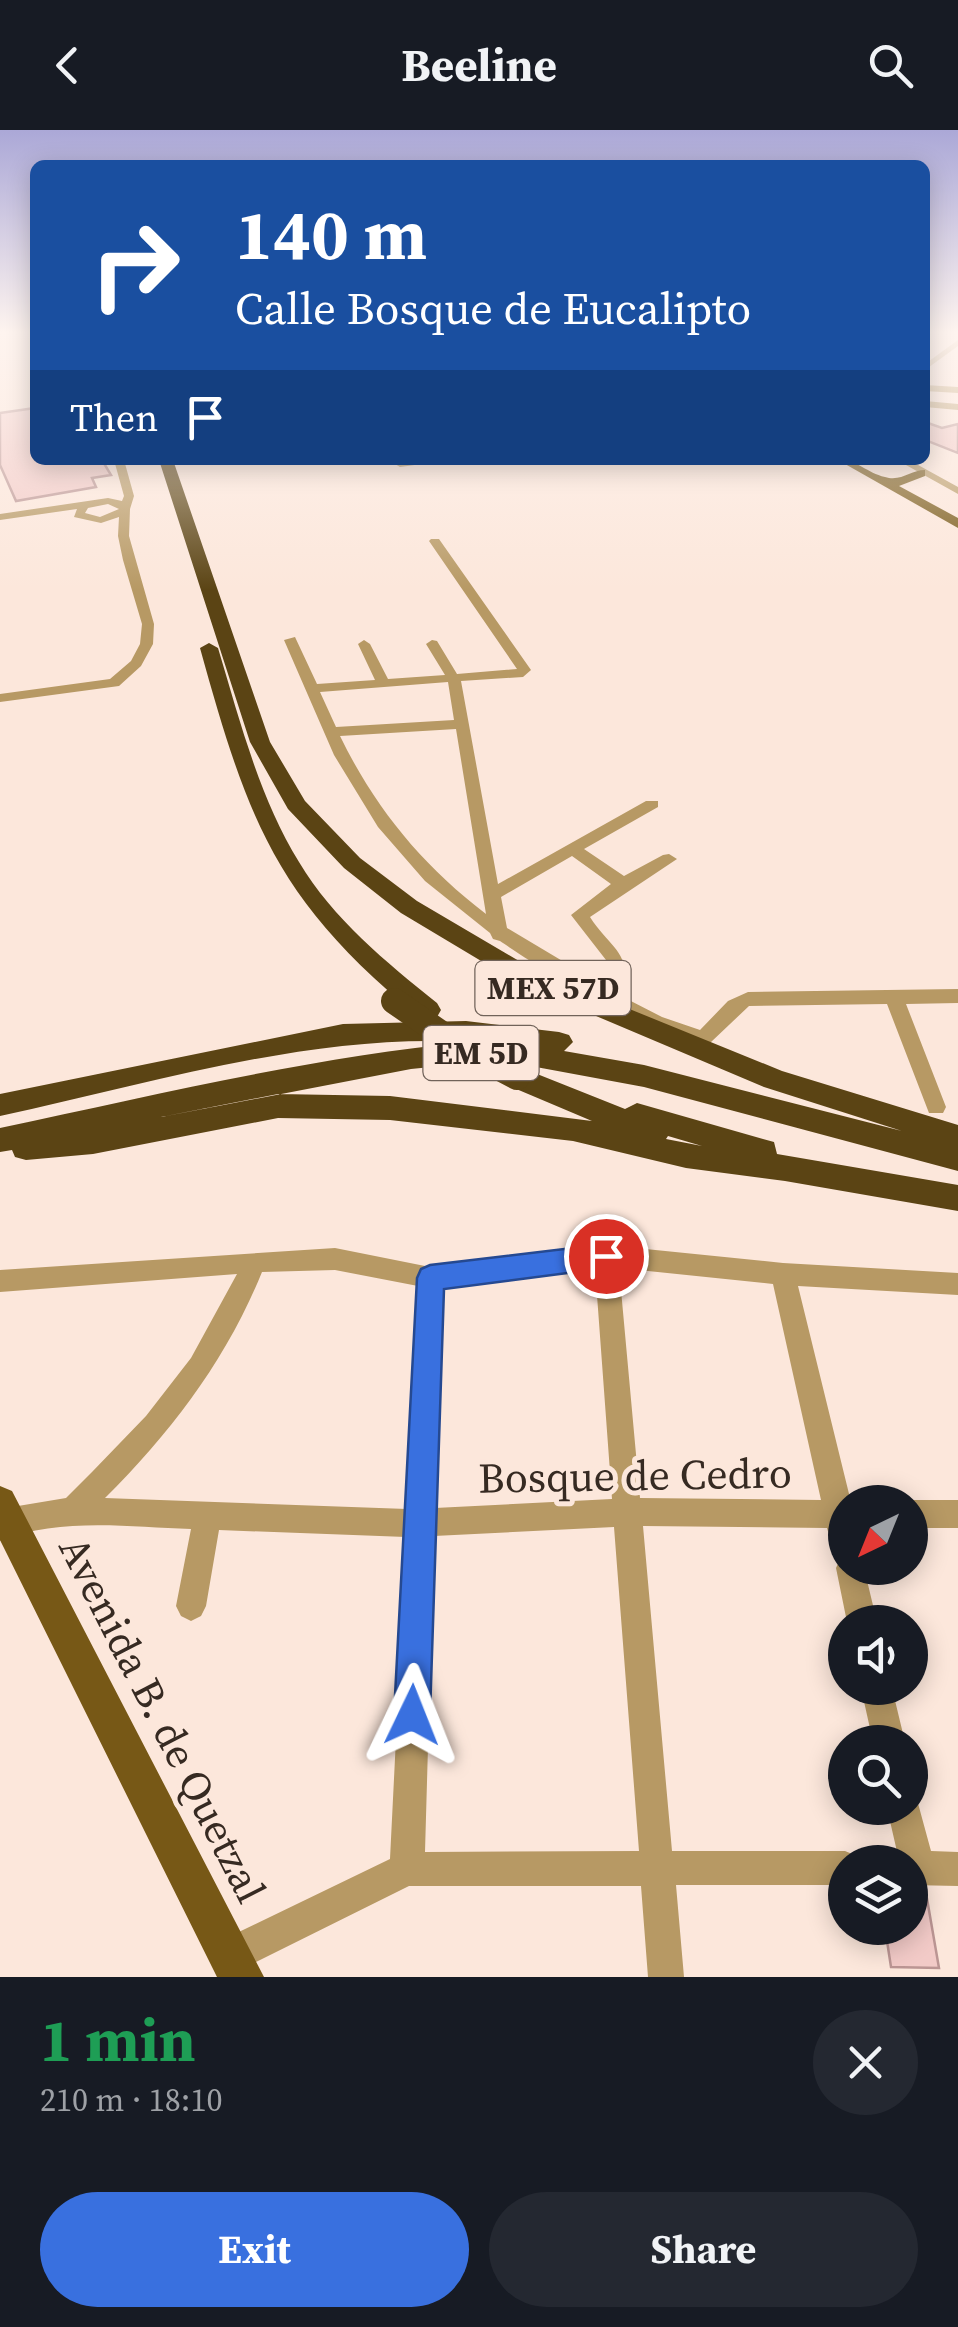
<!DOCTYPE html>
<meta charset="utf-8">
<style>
body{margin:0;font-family:"Source Serif 4",serif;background:#242831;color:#f1f3f6;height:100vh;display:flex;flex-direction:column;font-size:38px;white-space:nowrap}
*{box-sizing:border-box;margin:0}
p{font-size:32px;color:#9ea1a6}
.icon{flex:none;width:55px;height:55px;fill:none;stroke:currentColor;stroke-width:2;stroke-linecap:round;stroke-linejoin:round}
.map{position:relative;height:1847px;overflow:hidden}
.drawer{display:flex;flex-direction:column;background:#171b24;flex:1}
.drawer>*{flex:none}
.banner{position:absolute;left:30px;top:30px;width:900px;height:305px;border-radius:15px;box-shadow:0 5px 25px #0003;background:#1a4fa0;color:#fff;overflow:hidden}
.needle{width:65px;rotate:223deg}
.tools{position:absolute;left:828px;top:1355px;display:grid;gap:20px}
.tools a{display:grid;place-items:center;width:100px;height:100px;border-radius:50%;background:#171b24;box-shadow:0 5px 25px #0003;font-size:50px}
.pin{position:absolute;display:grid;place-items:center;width:85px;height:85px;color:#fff;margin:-42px;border:5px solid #fff;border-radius:50%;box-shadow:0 2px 10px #0007}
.me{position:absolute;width:110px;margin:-55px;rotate:2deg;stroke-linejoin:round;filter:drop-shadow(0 0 8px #0008)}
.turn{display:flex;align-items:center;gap:35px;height:210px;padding:0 40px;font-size:45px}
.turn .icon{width:130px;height:130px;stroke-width:2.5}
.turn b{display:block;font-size:70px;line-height:85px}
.then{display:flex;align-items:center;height:95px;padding:0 40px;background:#0003;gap:20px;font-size:38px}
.round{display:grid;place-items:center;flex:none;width:105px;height:105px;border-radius:52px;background:#242831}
.head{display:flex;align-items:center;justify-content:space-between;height:170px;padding:0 40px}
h1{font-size:60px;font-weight:700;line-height:75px;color:#1e9e55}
.cta{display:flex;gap:20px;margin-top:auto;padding:20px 40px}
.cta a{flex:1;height:115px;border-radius:60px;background:#3970df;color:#fff;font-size:40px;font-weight:700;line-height:115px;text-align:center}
.cta a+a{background:#242831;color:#f1f3f6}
header{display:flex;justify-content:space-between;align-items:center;height:130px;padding:0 40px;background:#171b24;font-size:45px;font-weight:700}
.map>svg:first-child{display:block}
.building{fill:#f2cac7;stroke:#bb9593;stroke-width:2.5}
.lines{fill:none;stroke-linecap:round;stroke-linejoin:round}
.minor{fill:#b79964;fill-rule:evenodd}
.major{fill:#775816;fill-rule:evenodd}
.highway{fill:#5b4414;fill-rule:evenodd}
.highway-bridge{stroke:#5b4414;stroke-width:26}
.route{fill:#3970df;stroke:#254991;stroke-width:2.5}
.labels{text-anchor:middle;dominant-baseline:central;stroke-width:10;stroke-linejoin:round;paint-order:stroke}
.shield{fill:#fce7db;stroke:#71635a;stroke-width:2.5}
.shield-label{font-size:32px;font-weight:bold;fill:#362a22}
.near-street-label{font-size:42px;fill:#362a22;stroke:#fce7db}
</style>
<header><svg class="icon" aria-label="back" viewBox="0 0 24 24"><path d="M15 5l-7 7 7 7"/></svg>Beeline<svg class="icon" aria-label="search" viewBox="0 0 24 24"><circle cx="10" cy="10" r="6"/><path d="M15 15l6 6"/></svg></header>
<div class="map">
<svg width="958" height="1847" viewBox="0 0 958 1847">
<rect width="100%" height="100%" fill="#fce7db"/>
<path class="building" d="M 35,278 L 35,330 L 102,330 L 111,345 L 92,348 L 96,357 L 16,371 L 0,335 L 0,283 Z
M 925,292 L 942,298 L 958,294 L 958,323 L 925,310 Z
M 926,1763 L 939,1838 L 891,1837 L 885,1798 L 910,1798 L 910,1764 Z"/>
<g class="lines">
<path class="minor" d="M 958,210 L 958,216 L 925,240 L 925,234 Z
M 925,255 L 958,257 L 958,263 L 925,261 Z
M 925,271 L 958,274 L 958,280 L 925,277 Z
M 114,330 L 124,330 L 134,366 L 130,379 L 129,406 L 154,494 L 153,514 L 141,536 L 119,556 L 0,572 L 0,564 L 110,549 L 131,531 L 140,514 L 142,494 L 123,430 L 118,406 L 119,387 L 101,393 L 74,387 L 77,379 L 0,390 L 0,384 L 108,368 L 122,371 L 124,366 ZM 108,374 L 119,379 L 100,387 L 85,383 L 88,378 Z
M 407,330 L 451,330 L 400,337 L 395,334 Z
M 897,330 L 909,330 L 958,357 L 958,364 Z
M 431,409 L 439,409 L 531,540 L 523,547 L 461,551 L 498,754 L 646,671 L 658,671 L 658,677 L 584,719 L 624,746 L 663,725 L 669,724 L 677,729 L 590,787 C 611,820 633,821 623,867 L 662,887 L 700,900 L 728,871 L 748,862 L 958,859 L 958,873 L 906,874 L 946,977 L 943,983 L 929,983 L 887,874 L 749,876 L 710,913 C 673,923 535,835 500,811 L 493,809 L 490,803 L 425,751 L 378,697 L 334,625 L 284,510 L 295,507 L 317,554 L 375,550 L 358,514 L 364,510 L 370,514 L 388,549 L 445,545 L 426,514 L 432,510 L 437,511 L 457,544 L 517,539 L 429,411 ZM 448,552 L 454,590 L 336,597 L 320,562 ZM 456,599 L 486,784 C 422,735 375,678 340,606 ZM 572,726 L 611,754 L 571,785 L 606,830 L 606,857 L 507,798 L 501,767 Z
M 606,1115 L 783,1133 L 958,1143 L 958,1165 L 798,1156 L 851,1372 L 845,1372 L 845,1438 L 864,1438 L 877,1492 L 847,1492 L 836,1438 L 841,1427 L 835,1425 L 827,1398 L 643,1396 L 672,1721 L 845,1721 L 857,1726 L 860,1732 L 845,1732 L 845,1755 L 676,1755 L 684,1847 L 648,1847 L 641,1756 L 409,1756 L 244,1838 L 231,1843 L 218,1838 L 213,1825 L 218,1812 L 390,1729 L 406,1407 L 219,1400 L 206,1476 L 201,1486 L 191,1491 L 181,1486 L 176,1476 L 191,1399 C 128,1397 59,1387 0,1411 L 0,1379 L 66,1368 L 92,1342 L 146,1286 L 191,1228 L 237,1144 L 0,1162 L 0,1140 L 335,1118 L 430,1137 ZM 595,1138 L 612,1369 L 435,1378 L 442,1157 ZM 619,1138 L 773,1154 L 821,1370 L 640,1368 ZM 335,1140 L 418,1156 L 407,1379 L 105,1368 C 172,1301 226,1230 262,1142 ZM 614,1397 L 639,1721 L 425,1722 L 434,1406 Z
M 910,1370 L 958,1370 L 958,1398 L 910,1398 L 910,1372 L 904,1372 Z
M 861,1558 L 892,1558 L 905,1612 L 873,1612 Z
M 910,1664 L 916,1666 L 931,1721 L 958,1722 L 958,1756 L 910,1755 L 910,1732 L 895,1732 L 898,1726 L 887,1678 L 910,1678 Z"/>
<path class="major" d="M 838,330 C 858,330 867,343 885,347 C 901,352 911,340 925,340 L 925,346 L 899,356 L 958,388 L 958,398 Z
M 0,1356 L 12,1361 L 264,1847 L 217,1847 L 0,1410 Z"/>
<path class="highway" d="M 159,330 L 173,330 L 270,612 L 305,671 L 360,728 L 417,771 L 536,841 L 782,941 L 958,995 L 958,1041 L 644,957 L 536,937 L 471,933 L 411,939 L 161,987 L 278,964 L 390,966 L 592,991 L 507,955 L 503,947 L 507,939 L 517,936 L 625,979 L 637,973 L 763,1009 L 774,1012 L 777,1024 L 958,1055 L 958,1081 L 785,1051 L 686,1038 L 573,1011 L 390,990 L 278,988 L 93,1024 L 26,1030 L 15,1027 L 12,1020 L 0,1022 L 0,998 C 155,965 312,927 469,912 C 311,903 154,953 0,986 L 0,964 L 343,894 L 466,891 L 559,902 L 569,905 L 573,912 L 564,921 L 644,935 L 902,1001 L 764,957 L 518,853 L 401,783 L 344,738 L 288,679 L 250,612 ZM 668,1006 L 702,1016 L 666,1009 Z
M 209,513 L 218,518 C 240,591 259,667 299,732 C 333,789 386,832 437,873 L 441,880 L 437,887 L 419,887 C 276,770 248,691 200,518 Z"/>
<path class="highway-bridge" d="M 394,871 L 462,918 L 517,947"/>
</g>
<linearGradient id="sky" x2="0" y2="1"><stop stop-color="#aba8d7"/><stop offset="0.44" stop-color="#fef4ef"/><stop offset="1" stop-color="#fef4ef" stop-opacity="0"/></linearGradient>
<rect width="958" height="460" fill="url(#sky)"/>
<path class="route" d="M 606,1114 L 616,1118 L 620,1126 L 616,1135 L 606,1138 L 444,1159 L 430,1585 L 425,1598 L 412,1603 L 399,1598 L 394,1585 L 417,1148 L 421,1139 L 430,1135 Z"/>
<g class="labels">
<g class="shield">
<rect x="475.5" y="831" width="155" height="54" rx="8"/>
<rect x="423.5" y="896" width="115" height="54" rx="8"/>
</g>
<g class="shield-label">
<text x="553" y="858">MEX 57D</text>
<text x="481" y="923">EM 5D</text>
</g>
<g class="near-street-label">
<text transform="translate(635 1345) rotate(-1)">Bosque de Cedro</text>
<text transform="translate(163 1589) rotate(63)">Avenida B. de Quetzal</text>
</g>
</g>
</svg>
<div class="tools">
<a><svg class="needle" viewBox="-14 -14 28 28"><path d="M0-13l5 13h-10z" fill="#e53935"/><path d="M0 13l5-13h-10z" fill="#9ea1a6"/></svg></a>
<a><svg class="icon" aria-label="sound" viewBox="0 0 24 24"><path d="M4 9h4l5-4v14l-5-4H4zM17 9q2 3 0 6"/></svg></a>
<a><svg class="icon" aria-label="search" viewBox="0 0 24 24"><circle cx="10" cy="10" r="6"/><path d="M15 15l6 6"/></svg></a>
<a><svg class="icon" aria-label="layers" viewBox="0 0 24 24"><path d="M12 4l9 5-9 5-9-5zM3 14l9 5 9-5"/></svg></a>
</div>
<div class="pin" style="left:606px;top:1126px;background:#d93025"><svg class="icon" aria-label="arrive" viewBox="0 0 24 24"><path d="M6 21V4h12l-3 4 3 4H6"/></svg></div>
<svg class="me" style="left:412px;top:1585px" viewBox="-20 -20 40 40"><path d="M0-17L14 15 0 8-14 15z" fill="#3970df" stroke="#fff" stroke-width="4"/></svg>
<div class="banner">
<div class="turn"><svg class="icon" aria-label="right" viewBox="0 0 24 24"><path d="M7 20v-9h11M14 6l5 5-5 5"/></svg><div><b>140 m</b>Calle Bosque de Eucalipto</div></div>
<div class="then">Then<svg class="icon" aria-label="arrive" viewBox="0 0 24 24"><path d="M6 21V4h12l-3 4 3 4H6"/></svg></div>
</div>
</div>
<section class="drawer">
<div class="head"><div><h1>1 min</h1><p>210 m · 18:10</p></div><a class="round"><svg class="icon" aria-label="close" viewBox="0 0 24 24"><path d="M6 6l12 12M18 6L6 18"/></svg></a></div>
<div class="cta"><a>Exit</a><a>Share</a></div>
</section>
